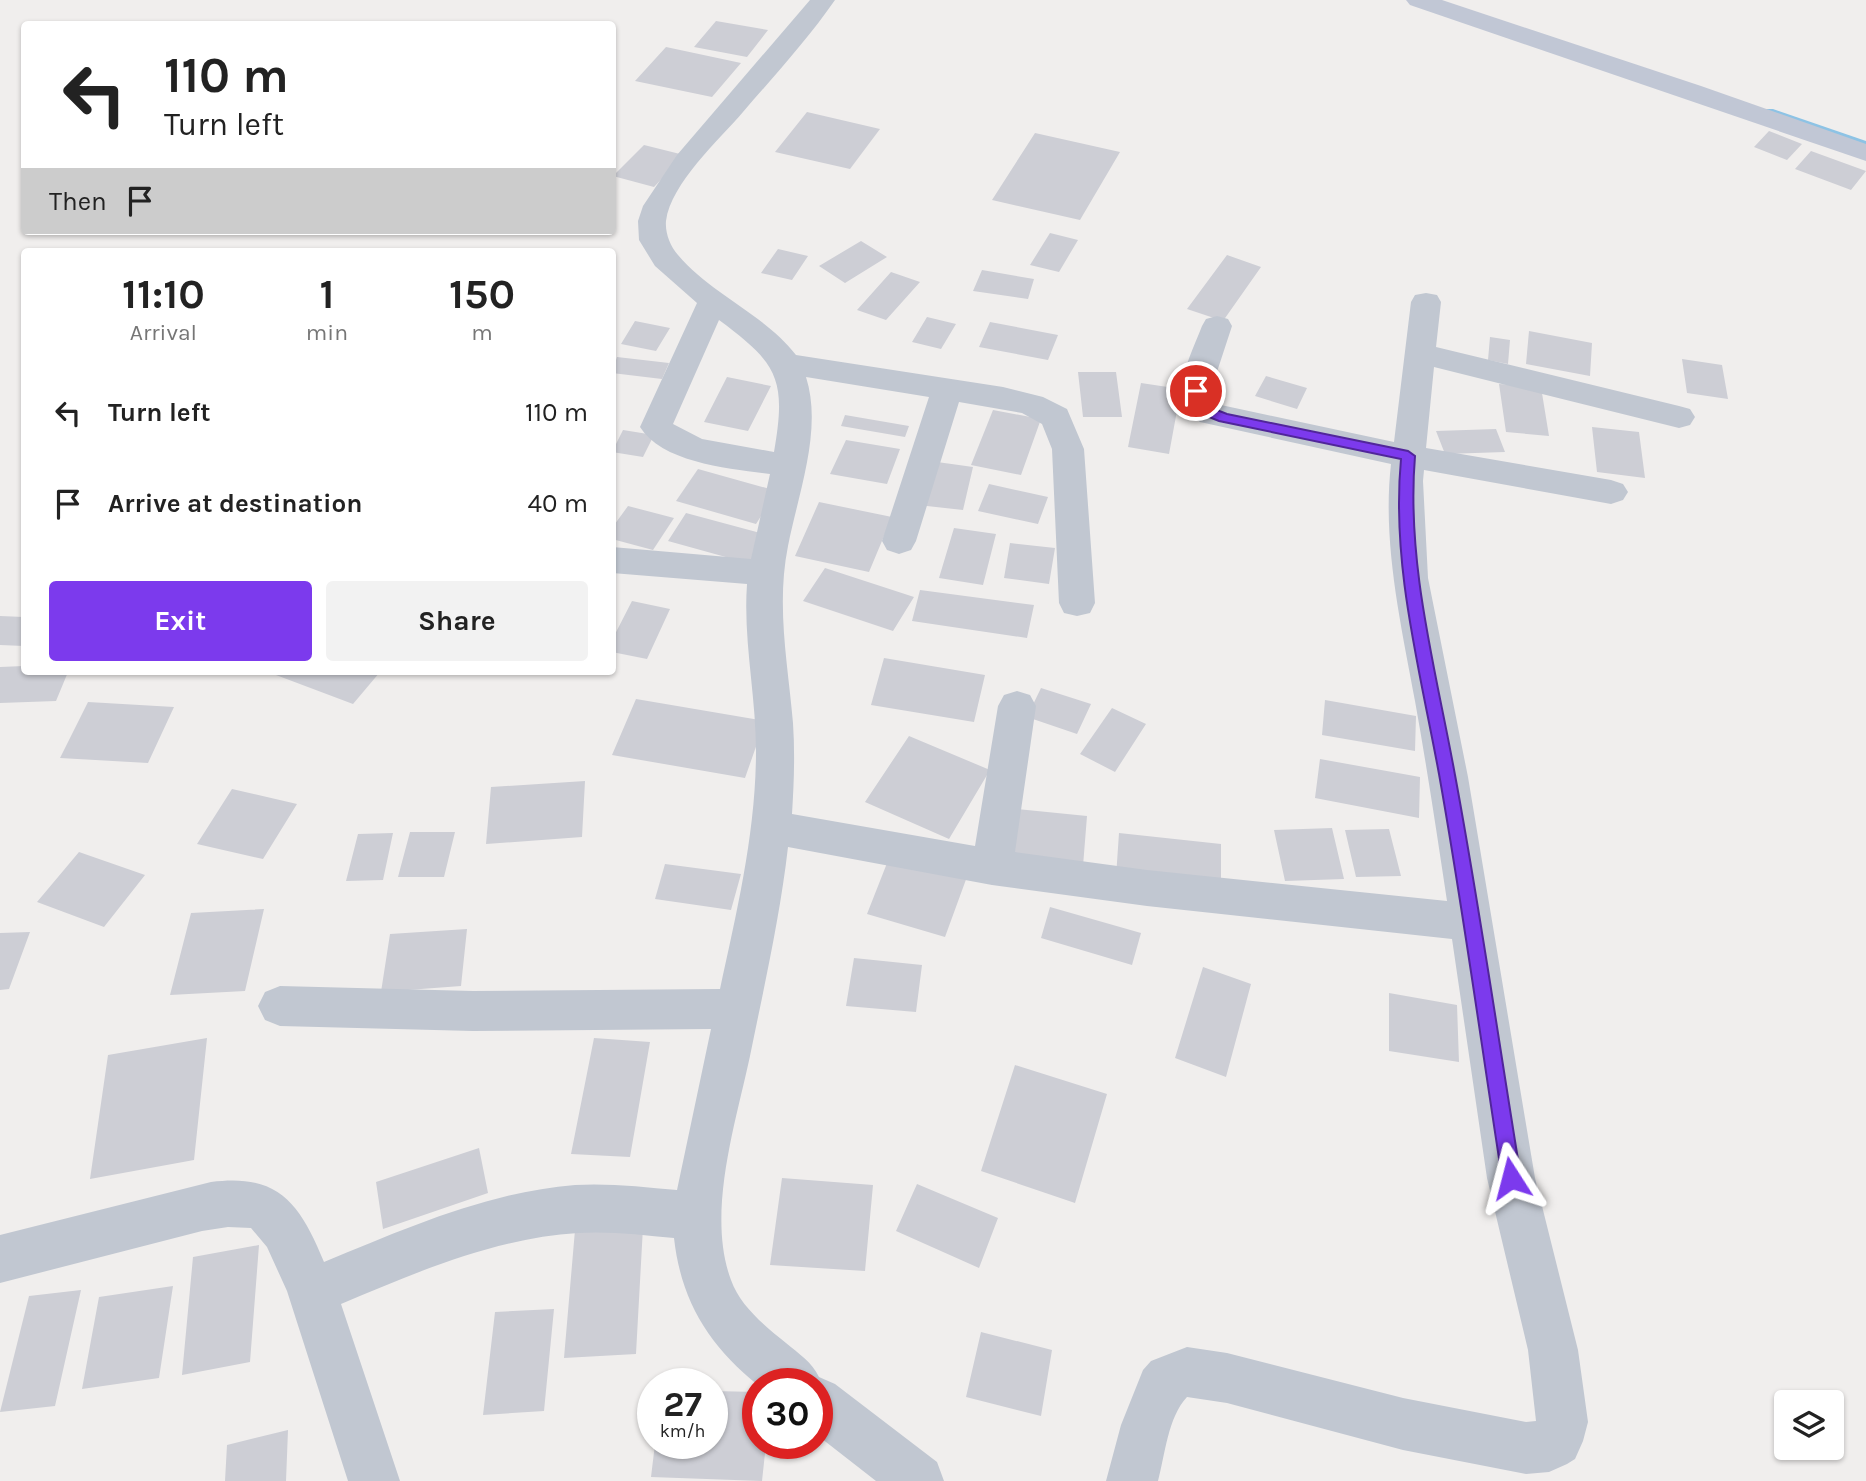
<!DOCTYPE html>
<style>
body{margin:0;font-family:Karla,sans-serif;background:#f2f2f2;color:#222;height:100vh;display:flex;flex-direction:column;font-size:26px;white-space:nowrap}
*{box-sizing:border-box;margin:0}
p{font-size:23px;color:#767676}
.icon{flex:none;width:38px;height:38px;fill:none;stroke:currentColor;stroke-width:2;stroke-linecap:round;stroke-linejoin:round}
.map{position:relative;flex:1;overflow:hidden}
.side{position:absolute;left:21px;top:248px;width:595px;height:427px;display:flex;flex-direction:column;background:#fff;border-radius:7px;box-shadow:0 2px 5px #0004}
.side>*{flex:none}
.banner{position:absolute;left:21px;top:21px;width:595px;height:214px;border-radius:7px;box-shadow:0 2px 5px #0004;background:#fff;color:#222;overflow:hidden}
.buttons{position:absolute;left:1774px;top:1390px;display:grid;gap:14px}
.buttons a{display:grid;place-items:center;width:70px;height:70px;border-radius:7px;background:#fff;box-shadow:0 2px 5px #0004;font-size:35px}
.speed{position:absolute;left:637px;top:1368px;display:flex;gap:14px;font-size:35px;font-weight:700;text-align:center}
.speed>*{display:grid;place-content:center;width:91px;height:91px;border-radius:50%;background:#fff;box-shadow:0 2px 5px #0004;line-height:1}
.speed small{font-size:18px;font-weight:400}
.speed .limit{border:10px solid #d22;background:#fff;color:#111}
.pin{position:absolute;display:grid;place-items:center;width:60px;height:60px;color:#fff;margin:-30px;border:4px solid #fff;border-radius:50%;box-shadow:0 2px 7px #0007}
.me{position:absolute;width:77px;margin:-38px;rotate:351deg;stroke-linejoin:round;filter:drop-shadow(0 0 5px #0008)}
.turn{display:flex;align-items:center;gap:24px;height:147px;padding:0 28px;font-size:32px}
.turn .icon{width:91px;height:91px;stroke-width:2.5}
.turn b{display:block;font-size:49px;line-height:60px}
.then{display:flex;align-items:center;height:66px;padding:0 28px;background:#0003;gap:14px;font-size:26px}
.eta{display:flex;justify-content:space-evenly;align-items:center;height:119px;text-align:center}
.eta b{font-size:42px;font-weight:700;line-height:49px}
.cta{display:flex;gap:14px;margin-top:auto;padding:14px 28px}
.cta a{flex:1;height:80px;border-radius:7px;background:#7c3aed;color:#fff;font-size:28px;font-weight:700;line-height:80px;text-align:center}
.cta a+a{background:#f2f2f2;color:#222}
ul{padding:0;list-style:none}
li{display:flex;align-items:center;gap:21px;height:91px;padding:0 28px}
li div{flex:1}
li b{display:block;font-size:26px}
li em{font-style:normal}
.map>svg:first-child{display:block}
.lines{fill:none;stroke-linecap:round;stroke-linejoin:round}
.stream{fill:#8dc3e5;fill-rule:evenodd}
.building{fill:#cdced5}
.street{fill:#c1c7d1;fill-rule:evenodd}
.secondary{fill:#c1c7d5;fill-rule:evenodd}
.route{fill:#7c3aed;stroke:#51269a;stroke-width:2}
</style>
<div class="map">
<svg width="1866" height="1481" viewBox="0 0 1866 1481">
<rect width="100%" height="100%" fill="#f0eeed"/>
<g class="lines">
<path class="stream" d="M 1765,109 L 1773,109 L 1866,141 L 1866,148 L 1765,113 Z"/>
</g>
<path class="building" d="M 716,21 L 768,30 L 747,57 L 694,47 Z
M 666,47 L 741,63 L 712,97 L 635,81 Z
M 807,112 L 880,129 L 850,169 L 775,152 Z
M 1769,131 L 1802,144 L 1787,160 L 1754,147 Z
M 1035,133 L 1120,152 L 1080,220 L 992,200 Z
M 644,145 L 684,155 L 654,187 L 613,176 Z
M 1811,151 L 1866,171 L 1851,190 L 1795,169 Z
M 1050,233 L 1078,240 L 1059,272 L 1030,265 Z
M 861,241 L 887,257 L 845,283 L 819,266 Z
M 778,249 L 808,256 L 792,280 L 761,273 Z
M 1227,255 L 1261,267 L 1223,321 L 1187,309 Z
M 982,270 L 1034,279 L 1028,299 L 973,291 Z
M 891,272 L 920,282 L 886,320 L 857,310 Z
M 927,317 L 956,324 L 941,349 L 912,342 Z
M 635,321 L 670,328 L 656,351 L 621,344 Z
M 990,322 L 1058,335 L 1048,360 L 979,347 Z
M 1529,331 L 1592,343 L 1590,376 L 1526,364 Z
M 1490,337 L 1510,340 L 1508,364 L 1488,360 Z
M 617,357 L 669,363 L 662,379 L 612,373 Z
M 1682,359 L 1722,365 L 1728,399 L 1687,393 Z
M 1078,372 L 1116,372 L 1122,417 L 1083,417 Z
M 1266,376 L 1307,388 L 1297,409 L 1255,396 Z
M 727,377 L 771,386 L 748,431 L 704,422 Z
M 1141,383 L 1181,389 L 1169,454 L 1128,447 Z
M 1499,384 L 1541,387 L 1549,436 L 1506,432 Z
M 993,410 L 1041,419 L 1021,475 L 971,465 Z
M 845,415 L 909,426 L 905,437 L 841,426 Z
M 1592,427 L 1639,432 L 1645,478 L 1597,472 Z
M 1496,429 L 1505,452 L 1445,454 L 1436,431 Z
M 623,430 L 654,435 L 643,457 L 612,452 Z
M 846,440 L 900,449 L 887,484 L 830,474 Z
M 930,461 L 973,467 L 963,510 L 918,505 Z
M 698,469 L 777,491 L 756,524 L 676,501 Z
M 989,484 L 1048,497 L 1038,524 L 978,511 Z
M 819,502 L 892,517 L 869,572 L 795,556 Z
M 628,506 L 674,518 L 653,550 L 612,539 L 612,528 Z
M 686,513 L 768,535 L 751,564 L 668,541 Z
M 954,528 L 996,534 L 983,585 L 939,578 Z
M 1010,543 L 1055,548 L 1049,584 L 1004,578 Z
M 825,568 L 914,597 L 893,631 L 803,601 Z
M 920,590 L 1034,605 L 1027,638 L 912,621 Z
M 632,601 L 670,609 L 647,659 L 612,652 L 612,640 Z
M 0,616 L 24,617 L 24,646 L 0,645 Z
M 884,658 L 985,675 L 974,722 L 871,705 Z
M 24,666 L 24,672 L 68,672 L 56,701 L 0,703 L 0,667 Z
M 268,672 L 380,672 L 353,704 Z
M 1041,688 L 1091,704 L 1077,734 L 1027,717 Z
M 636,699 L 765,721 L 745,778 L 612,755 Z
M 1325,700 L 1416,716 L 1415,751 L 1322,735 Z
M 88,702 L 174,707 L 148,763 L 60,758 Z
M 1112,708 L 1146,724 L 1115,772 L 1080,754 Z
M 909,736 L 990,770 L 949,839 L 865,802 Z
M 1320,759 L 1420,777 L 1419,818 L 1315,798 Z
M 585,781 L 582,837 L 486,844 L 491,787 Z
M 232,789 L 297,804 L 263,859 L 197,844 Z
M 1017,809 L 1087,816 L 1083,866 L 1012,858 Z
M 1332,828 L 1344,879 L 1285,881 L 1274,830 Z
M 1389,829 L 1401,876 L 1356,877 L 1345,830 Z
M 410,832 L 455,832 L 444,877 L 398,877 Z
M 393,833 L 383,880 L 346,881 L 358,834 Z
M 1119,833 L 1221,844 L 1221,888 L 1116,877 Z
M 79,852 L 145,875 L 104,927 L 37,902 Z
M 891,853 L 968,874 L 945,937 L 867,914 Z
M 665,864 L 741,874 L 731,910 L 655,899 Z
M 1050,907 L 1141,933 L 1132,965 L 1041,938 Z
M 264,909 L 245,991 L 170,995 L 191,913 Z
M 467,929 L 461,986 L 381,992 L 390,934 Z
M 30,932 L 9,989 L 0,990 L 0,933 Z
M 854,958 L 922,965 L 916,1012 L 846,1006 Z
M 1203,967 L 1251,984 L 1226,1077 L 1175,1058 Z
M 1389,993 L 1457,1005 L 1459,1062 L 1389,1051 Z
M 207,1038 L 194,1160 L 90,1179 L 108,1055 Z
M 594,1038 L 650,1042 L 630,1157 L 571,1154 Z
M 1015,1065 L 1107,1094 L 1075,1203 L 981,1171 Z
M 479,1148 L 488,1193 L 383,1229 L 376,1182 Z
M 782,1178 L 873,1185 L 865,1271 L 770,1265 Z
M 917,1184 L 998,1218 L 979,1268 L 896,1231 Z
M 643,1227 L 636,1354 L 564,1358 L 575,1230 Z
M 259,1245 L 250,1362 L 182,1375 L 193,1257 Z
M 173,1286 L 159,1378 L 82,1389 L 99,1297 Z
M 81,1290 L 55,1406 L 0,1412 L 29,1296 Z
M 554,1309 L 544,1411 L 483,1415 L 495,1312 Z
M 981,1332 L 1052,1350 L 1041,1416 L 966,1397 Z
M 712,1391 L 758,1392 L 758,1444 L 766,1444 L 762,1481 L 651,1477 L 655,1444 L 712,1444 Z
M 288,1430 L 286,1481 L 225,1481 L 227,1445 Z"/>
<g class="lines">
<path class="street" d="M 810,0 L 835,0 C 808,39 774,76 743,112 C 719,140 671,183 666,221 C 665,233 670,246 678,255 C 712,295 764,314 796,355 L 1003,387 L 1043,397 L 1067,409 L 1084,449 L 1095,603 L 1090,613 L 1077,616 L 1064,613 L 1059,603 L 1052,449 L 1042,424 L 1022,413 L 959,402 L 916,541 L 911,550 L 899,554 L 887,550 L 882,541 L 929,397 L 806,377 C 823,430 798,494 788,546 C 776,606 788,664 793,723 C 795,753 794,783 792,814 L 975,846 L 998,706 L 1004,695 L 1017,691 L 1030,695 L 1036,706 L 1015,852 L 1147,870 L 1447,901 C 1437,834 1427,768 1415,701 C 1401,624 1382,543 1391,464 L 1200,422 C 1166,397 1190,358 1202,326 L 1206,319 L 1217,316 L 1228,319 L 1232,326 L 1213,384 L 1215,401 L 1221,405 L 1394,442 L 1411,302 L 1415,295 L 1426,293 L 1437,295 L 1441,302 L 1436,347 L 1679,406 L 1690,409 L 1695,417 L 1690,425 L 1679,428 L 1434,367 L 1426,448 L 1611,480 L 1623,484 L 1628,492 L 1623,500 L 1611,504 L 1424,470 L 1423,481 L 1428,578 L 1468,777 L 1535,1178 L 1578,1350 L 1588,1422 L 1583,1441 L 1575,1459 L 1567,1464 L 1549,1472 L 1526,1474 L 1403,1450 L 1227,1403 L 1187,1397 C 1168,1417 1165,1455 1158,1481 L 1106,1481 L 1121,1425 L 1143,1370 L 1151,1361 L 1187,1347 L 1227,1353 L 1403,1398 L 1526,1422 L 1536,1421 L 1528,1350 L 1487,1178 L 1452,939 L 1147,906 L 992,885 L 788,847 C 780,917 764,987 750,1056 C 736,1122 706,1214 731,1280 C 740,1306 766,1327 786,1343 C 799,1354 812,1362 819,1377 L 835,1384 L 937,1462 L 944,1481 L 876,1481 L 817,1435 L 817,1384 L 758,1385 C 709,1346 681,1301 674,1238 C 642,1235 610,1231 578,1233 C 495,1238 417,1272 341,1304 L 400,1481 L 348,1481 L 287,1291 L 267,1247 L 251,1228 L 228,1227 L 202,1231 L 0,1283 L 0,1235 L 211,1182 C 279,1173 300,1204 324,1262 C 405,1229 487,1192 575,1185 C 609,1183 643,1187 677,1190 L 711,1029 L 473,1031 L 280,1026 L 265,1020 L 258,1006 L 265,992 L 280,986 L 473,991 L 720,989 C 737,911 756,831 756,751 C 756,695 743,640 747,584 L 612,573 L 612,547 L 751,559 L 770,474 C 731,469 662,463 640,427 L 697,303 L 655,266 L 639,240 L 638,221 L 643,206 L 677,155 ZM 719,320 C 777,363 787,378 774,452 L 702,439 L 673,424 Z"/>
<path class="secondary" d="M 1406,0 L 1442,0 L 1701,86 L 1866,144 L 1866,161 L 1410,5 Z"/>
</g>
<path class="route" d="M 1196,387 L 1201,388 L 1209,407 L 1227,414 L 1408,451 L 1415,456 C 1406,564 1436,670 1455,775 C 1480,909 1499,1044 1521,1178 L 1518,1185 L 1511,1187 L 1504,1185 L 1502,1178 C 1481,1043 1463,908 1439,774 C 1420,670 1391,565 1401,459 L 1219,421 L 1199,413 L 1190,391 Z"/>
</svg>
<div class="buttons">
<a><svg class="icon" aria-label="layers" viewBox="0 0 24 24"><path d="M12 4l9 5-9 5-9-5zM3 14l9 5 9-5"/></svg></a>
</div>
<div class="speed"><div>27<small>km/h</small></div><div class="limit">30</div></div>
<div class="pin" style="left:1196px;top:391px;background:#d93025"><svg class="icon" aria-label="arrive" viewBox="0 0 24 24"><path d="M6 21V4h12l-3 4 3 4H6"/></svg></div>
<svg class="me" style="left:1511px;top:1178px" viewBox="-20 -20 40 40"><path d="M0-17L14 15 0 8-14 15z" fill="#7c3aed" stroke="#fff" stroke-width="4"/></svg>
<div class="banner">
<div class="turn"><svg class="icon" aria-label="left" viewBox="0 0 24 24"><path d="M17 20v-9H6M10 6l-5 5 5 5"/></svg><div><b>110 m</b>Turn left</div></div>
<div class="then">Then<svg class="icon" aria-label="arrive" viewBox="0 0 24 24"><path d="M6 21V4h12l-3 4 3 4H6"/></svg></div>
</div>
<section class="side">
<div class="eta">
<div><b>11:10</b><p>Arrival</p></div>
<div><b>1</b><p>min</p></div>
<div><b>150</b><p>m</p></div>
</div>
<ul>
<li><svg class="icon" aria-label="left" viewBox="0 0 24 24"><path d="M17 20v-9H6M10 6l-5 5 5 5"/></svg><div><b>Turn left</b></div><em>110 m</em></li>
<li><svg class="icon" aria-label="arrive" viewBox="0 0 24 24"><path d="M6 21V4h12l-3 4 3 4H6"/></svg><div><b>Arrive at destination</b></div><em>40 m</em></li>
</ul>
<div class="cta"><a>Exit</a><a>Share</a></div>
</section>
</div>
